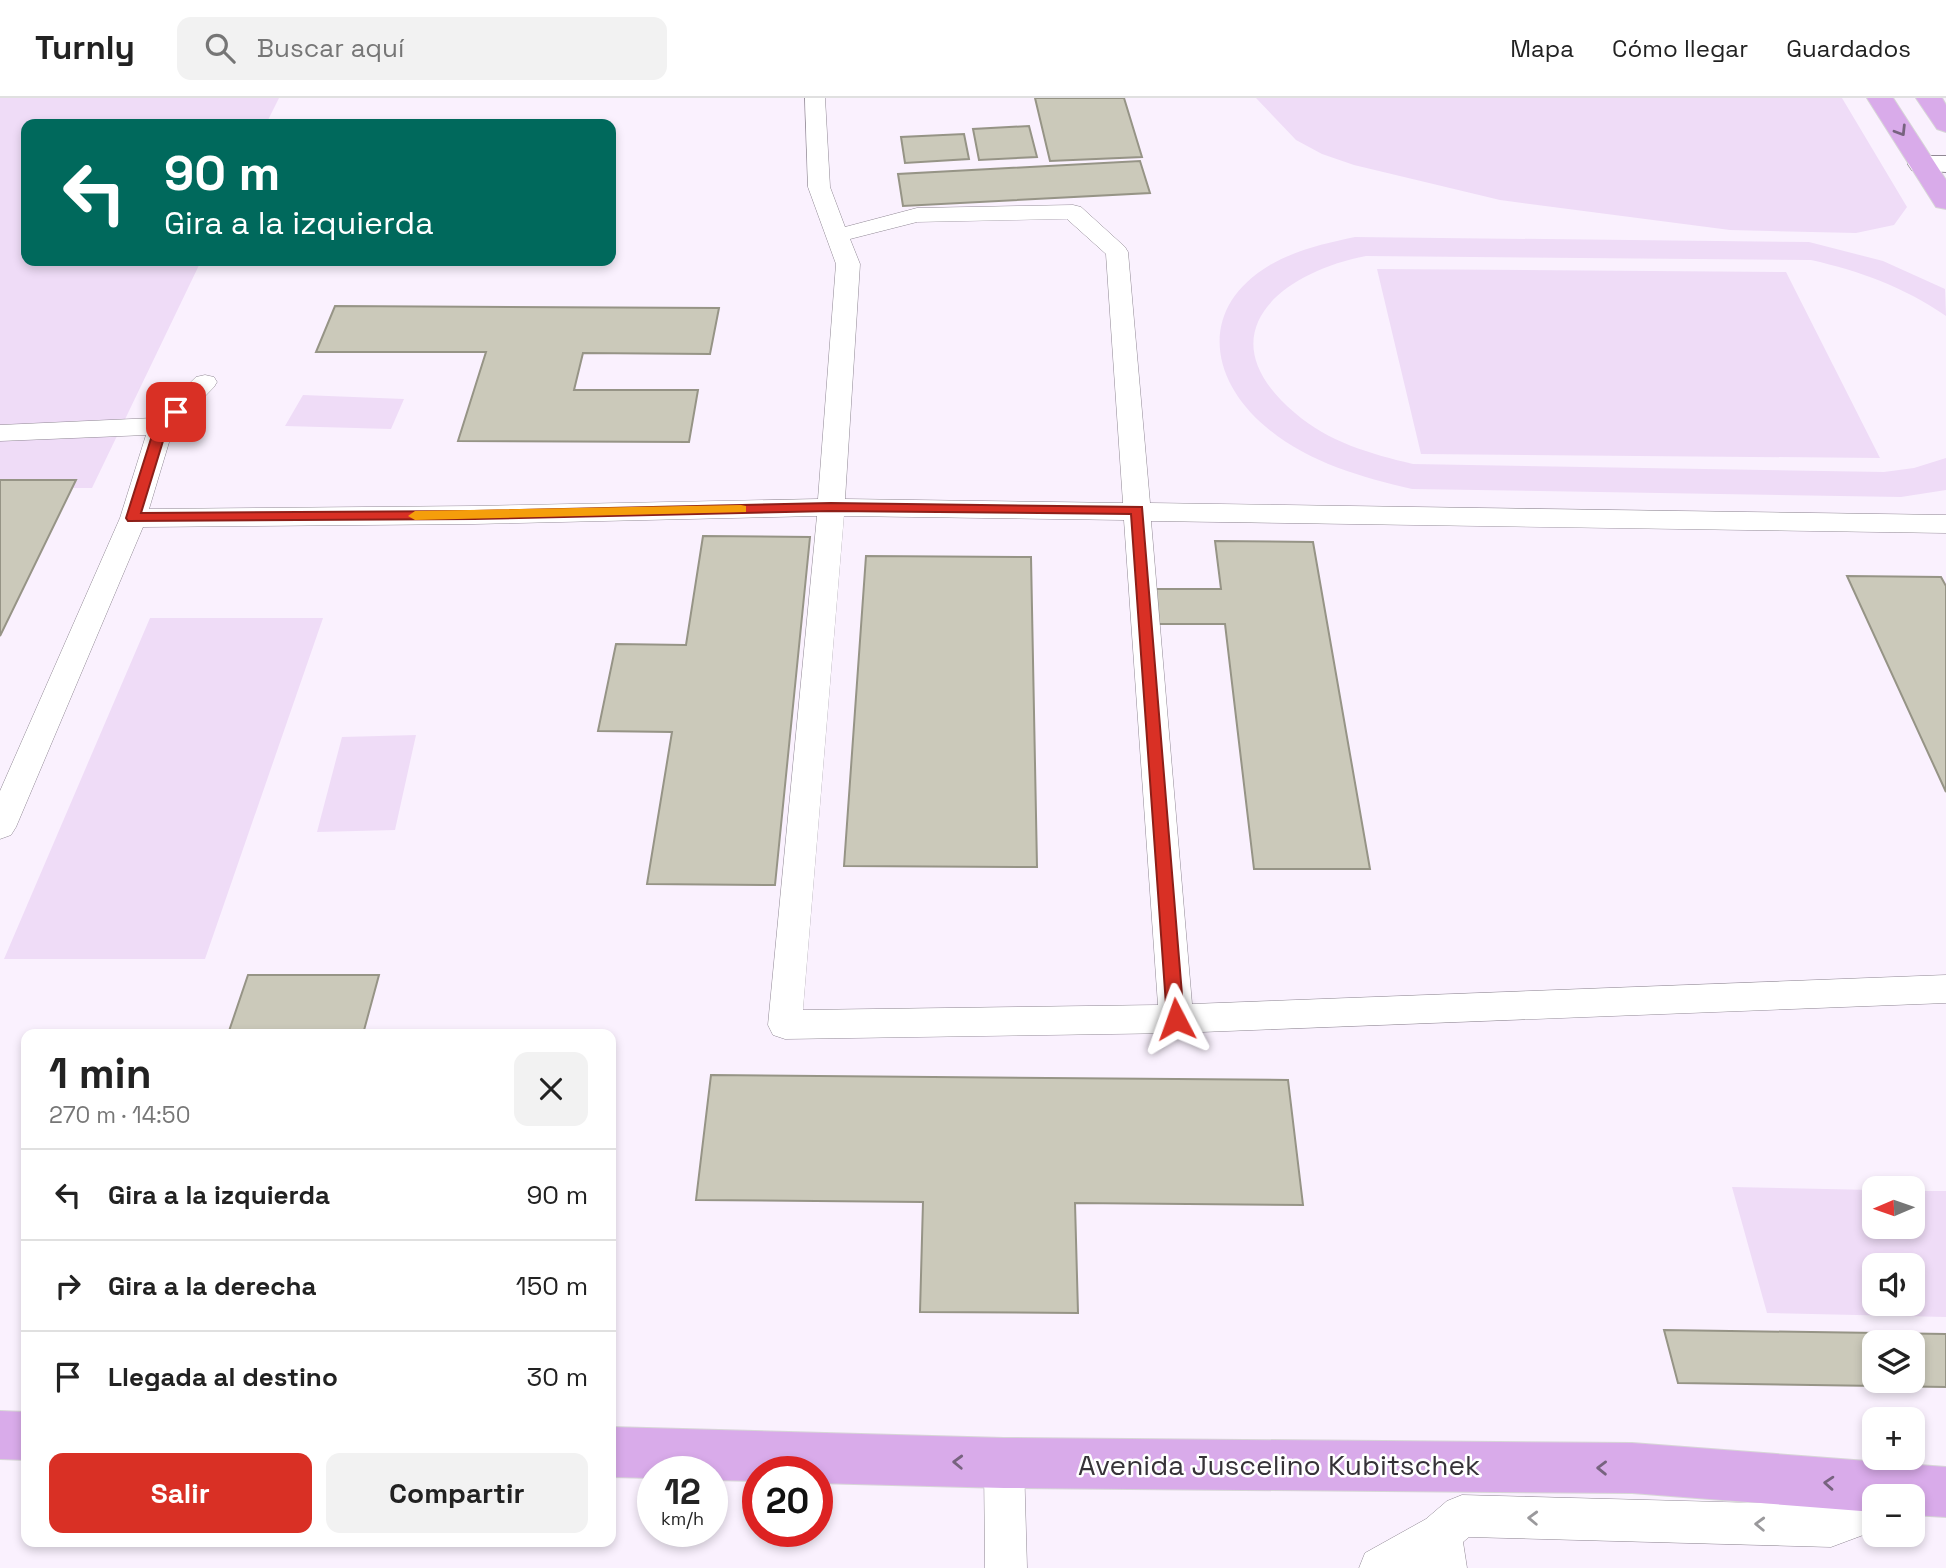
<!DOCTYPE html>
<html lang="es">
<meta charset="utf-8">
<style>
body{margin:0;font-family:"Space Grotesk",sans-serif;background:#f2f2f2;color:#222;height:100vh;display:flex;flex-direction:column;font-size:26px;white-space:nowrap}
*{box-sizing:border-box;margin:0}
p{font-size:23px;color:#767676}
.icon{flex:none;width:38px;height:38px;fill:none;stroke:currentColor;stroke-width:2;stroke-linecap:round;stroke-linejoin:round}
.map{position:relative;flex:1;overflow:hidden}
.panel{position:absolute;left:21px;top:931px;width:595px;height:518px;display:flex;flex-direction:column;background:#fff;border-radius:14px;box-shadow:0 4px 10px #0003}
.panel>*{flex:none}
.banner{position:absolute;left:21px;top:21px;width:595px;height:147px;border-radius:14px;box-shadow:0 4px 10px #0003;background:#00695c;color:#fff;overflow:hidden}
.needle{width:46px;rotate:268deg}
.tools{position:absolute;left:1862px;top:1078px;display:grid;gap:14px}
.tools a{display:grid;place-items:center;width:63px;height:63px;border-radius:14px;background:#fff;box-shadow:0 4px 10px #0003;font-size:35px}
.speed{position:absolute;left:637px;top:1358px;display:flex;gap:14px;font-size:35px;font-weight:700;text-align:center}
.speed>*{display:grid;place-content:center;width:91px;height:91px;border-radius:50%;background:#fff;box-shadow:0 4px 10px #0003;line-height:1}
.speed small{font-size:18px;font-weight:400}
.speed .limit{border:10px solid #d22;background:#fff;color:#111}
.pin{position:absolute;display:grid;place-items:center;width:60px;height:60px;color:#fff;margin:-30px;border-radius:14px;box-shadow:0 4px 10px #0006}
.me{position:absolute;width:77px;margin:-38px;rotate:356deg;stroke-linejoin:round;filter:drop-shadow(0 0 5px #0008)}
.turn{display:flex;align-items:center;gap:24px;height:147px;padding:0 28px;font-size:32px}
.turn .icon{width:91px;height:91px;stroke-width:2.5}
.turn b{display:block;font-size:49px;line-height:60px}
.round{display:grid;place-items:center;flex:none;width:74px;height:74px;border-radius:14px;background:#f2f2f2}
.summary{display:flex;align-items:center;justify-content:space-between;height:119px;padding:0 28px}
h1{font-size:42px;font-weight:700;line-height:52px}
.cta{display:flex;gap:14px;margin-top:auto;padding:14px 28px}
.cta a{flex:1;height:80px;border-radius:14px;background:#d93025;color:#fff;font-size:28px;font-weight:700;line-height:80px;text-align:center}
.cta a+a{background:#f2f2f2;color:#222}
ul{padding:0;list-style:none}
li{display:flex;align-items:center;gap:21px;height:91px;padding:0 28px;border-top:2px solid #e0e0e0}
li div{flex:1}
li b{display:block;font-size:26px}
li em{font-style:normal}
header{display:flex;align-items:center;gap:42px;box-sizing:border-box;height:98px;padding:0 35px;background:#fff;border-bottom:2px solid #e0e0e0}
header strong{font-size:33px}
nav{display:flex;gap:38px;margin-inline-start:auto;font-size:24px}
.search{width:490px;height:63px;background:#f2f2f2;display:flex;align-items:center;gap:18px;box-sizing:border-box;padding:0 24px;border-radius:14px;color:#767676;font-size:26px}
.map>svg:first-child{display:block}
.green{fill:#efdcf7;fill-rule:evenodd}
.building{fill:#cbc9ba;stroke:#969486;stroke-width:2;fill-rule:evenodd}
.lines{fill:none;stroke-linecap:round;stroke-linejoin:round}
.lane-casing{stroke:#908894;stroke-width:1}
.street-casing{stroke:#908894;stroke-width:2}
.primary-casing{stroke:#d7d6d7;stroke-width:2}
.lane{fill:#fff;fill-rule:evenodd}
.street{fill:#fff;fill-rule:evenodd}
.primary{fill:#d9abea;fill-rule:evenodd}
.oneway{stroke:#77637f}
.oneway2{stroke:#9a999c}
.route{fill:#d93025;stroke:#8d1f18;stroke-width:2}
.slow{fill:#f59e0b}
.labels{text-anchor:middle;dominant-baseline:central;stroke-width:5;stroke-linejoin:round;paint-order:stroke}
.near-street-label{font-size:28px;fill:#363338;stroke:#fff}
</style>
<header>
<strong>Turnly</strong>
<div class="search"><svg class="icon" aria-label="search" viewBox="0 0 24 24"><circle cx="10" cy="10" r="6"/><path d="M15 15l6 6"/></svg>Buscar aquí</div>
<nav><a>Mapa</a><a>Cómo llegar</a><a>Guardados</a></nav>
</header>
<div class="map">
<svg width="1946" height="1470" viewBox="0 0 1946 1470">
<rect width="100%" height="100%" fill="#faf1fe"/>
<path class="green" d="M 0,0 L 279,0 L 266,26 L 26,26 L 26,163 L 201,163 L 92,390 L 0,390 Z
M 1256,0 L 1842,0 L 1907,109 L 1894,127 L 1856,135 L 1730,132 L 1500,102 L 1354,67 L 1322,56 L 1296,42 Z
M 1355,139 L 1809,144 L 1883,163 L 1945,191 L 1946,218 C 1904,189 1860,173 1811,162 L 1366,158 C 1278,175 1204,238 1295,315 C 1328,344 1371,356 1413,366 L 1884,374 L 1914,370 L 1946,360 L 1946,392 L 1901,399 L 1412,391 C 1360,379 1307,364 1266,329 C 1208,280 1199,209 1270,167 C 1296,152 1326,145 1355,139 Z
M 1377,171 L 1786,174 L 1880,360 L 1421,356 Z
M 303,297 L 404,301 L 391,331 L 285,328 Z
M 150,520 L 323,520 L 205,861 L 4,861 Z
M 416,637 L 395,732 L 317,734 L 342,639 Z
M 1732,1089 L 1874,1092 L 1874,1129 L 1913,1129 L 1913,1093 L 1946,1093 L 1946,1219 L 1767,1215 ZM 1874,1167 L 1913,1167 L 1913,1206 L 1874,1206 Z"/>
<path class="building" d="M 1035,0 L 1124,0 L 1142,59 L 1050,63 Z
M 1029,28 L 1037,59 L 979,62 L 973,31 Z
M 964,36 L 969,61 L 905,65 L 901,39 Z
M 1140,63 L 1150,95 L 903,108 L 898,76 Z
M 335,208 L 719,210 L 710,256 L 583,255 L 574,292 L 698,292 L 689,344 L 458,343 L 486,254 L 316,254 Z
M 0,382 L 76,382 L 0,538 Z
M 703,438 L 810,439 L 775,787 L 647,786 L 672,634 L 598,633 L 616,546 L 686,547 Z
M 1215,443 L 1313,444 L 1370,771 L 1254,771 L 1225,526 L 1154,526 L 1151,491 L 1221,491 Z
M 866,458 L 1031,459 L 1037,769 L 844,768 Z
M 1847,478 L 1941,479 L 1946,488 L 1946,694 Z
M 248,877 L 379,877 L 363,936 L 228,936 Z
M 711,977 L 1288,982 L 1303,1107 L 1075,1105 L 1078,1215 L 920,1214 L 923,1104 L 696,1102 Z
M 1664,1232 L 1946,1236 L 1946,1289 L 1678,1285 ZM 1874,1244 L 1913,1244 L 1913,1283 L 1874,1283 Z"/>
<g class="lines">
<defs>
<path id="lane" d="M 805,0 L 825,0 L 830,89 L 845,129 L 917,110 L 1073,107 L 1081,109 L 1125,149 L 1128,154 L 1150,405 L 1946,417 L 1946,435 L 1151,423 L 1192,906 L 1946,877 L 1946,905 L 1176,935 L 785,941 L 773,937 L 768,927 L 817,418 L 474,426 L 143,429 L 16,729 L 11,737 L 0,741 L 0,693 L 120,420 L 146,337 L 0,343 L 0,327 L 154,320 L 196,279 L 205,277 L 214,279 L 217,284 L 214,289 L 173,331 L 149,411 L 474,408 L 818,401 L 836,166 L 808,89 ZM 1067,121 L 1106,156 L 1123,405 L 845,401 L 860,166 L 850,141 L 917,124 ZM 844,418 L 1124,422 L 1158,907 L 803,912 Z
M 1004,1345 L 1018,1351 L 1024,1365 L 1027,1470 L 985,1470 L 984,1365 L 990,1351 Z
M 1874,1391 L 1889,1398 L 1874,1398 L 1874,1433 L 1831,1449 L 1469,1439 L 1463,1444 L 1467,1470 L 1359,1470 L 1365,1455 L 1426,1421 L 1447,1403 L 1462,1397 L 1831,1407 Z"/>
<path id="street" d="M 1921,58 L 1946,58 L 1946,74 L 1912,72 L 1908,66 L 1912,60 Z"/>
<path id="primary" d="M 1867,0 L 1893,0 L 1946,82 L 1946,111 L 1936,109 Z
M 1916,0 L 1942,0 L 1946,7 L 1946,34 L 1937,31 Z
M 0,1313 L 26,1314 L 26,1362 L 0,1361 Z
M 611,1329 L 1004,1340 L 1632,1345 L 1946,1369 L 1946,1419 L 1913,1417 L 1913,1398 L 1874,1398 L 1874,1414 L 1632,1395 L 1004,1390 L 817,1385 L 817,1374 L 758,1374 L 758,1383 L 712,1382 L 712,1374 L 653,1374 L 653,1380 L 611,1379 Z"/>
</defs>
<use href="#lane" class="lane-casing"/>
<use href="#street" class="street-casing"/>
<use href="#primary" class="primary-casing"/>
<use href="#lane" class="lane"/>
<use href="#street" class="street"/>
<use href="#primary" class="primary"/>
</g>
<defs><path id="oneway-chevron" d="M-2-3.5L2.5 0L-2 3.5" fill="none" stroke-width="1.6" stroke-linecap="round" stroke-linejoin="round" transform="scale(1.75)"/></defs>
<g class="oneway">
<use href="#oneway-chevron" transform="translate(1901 33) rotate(58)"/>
<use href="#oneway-chevron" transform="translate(958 1364) rotate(-178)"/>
<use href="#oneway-chevron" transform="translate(1602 1370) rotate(-179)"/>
<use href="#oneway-chevron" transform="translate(1829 1385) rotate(-176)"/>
</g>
<g class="oneway2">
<use href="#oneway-chevron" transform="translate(1533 1420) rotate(-178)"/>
<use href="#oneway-chevron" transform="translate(1760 1426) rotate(-178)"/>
</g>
<path class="route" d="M 176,310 L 182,314 L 167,330 L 141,415 L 474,413 L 831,405 L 1142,409 L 1184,921 L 1182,926 L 1176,928 L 1170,926 L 1167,921 L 1131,416 L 831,413 L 474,421 L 128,423 L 126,420 L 155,328 L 171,311 Z"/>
<path class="slow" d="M 741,407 L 746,408 L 746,414 L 415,422 L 408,418 L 415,413 Z"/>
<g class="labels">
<g class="near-street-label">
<text x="1279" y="1367">Avenida Juscelino Kubitschek</text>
</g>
</g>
</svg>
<div class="tools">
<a><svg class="needle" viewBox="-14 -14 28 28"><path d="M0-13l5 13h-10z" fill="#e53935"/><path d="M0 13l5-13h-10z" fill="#767676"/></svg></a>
<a><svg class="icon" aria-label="sound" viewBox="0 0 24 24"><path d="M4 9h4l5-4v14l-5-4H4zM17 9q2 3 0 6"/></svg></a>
<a><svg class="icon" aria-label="layers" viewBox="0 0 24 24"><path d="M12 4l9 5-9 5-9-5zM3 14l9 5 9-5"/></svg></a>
<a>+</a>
<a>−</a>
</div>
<div class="speed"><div>12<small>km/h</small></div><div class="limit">20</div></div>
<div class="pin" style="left:176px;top:314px;background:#d93025"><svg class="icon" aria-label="arrive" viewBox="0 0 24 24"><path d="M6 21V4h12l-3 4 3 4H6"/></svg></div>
<svg class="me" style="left:1176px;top:921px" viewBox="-20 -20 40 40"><path d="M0-17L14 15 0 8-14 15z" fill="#d93025" stroke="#fff" stroke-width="4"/></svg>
<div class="banner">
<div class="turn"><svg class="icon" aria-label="left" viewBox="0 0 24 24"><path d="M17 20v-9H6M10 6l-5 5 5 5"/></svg><div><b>90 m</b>Gira a la izquierda</div></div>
</div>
<section class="panel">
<div class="summary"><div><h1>1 min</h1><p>270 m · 14:50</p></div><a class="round"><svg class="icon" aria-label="close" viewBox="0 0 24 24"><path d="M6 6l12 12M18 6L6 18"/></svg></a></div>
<ul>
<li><svg class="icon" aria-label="left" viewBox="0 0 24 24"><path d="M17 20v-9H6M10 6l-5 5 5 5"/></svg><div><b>Gira a la izquierda</b></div><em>90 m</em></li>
<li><svg class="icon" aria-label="right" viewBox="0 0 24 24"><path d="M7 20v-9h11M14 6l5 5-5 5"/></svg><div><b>Gira a la derecha</b></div><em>150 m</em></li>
<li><svg class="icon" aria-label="arrive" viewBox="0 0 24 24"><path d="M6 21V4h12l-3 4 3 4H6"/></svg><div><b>Llegada al destino</b></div><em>30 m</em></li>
</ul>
<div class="cta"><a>Salir</a><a>Compartir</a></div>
</section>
</div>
